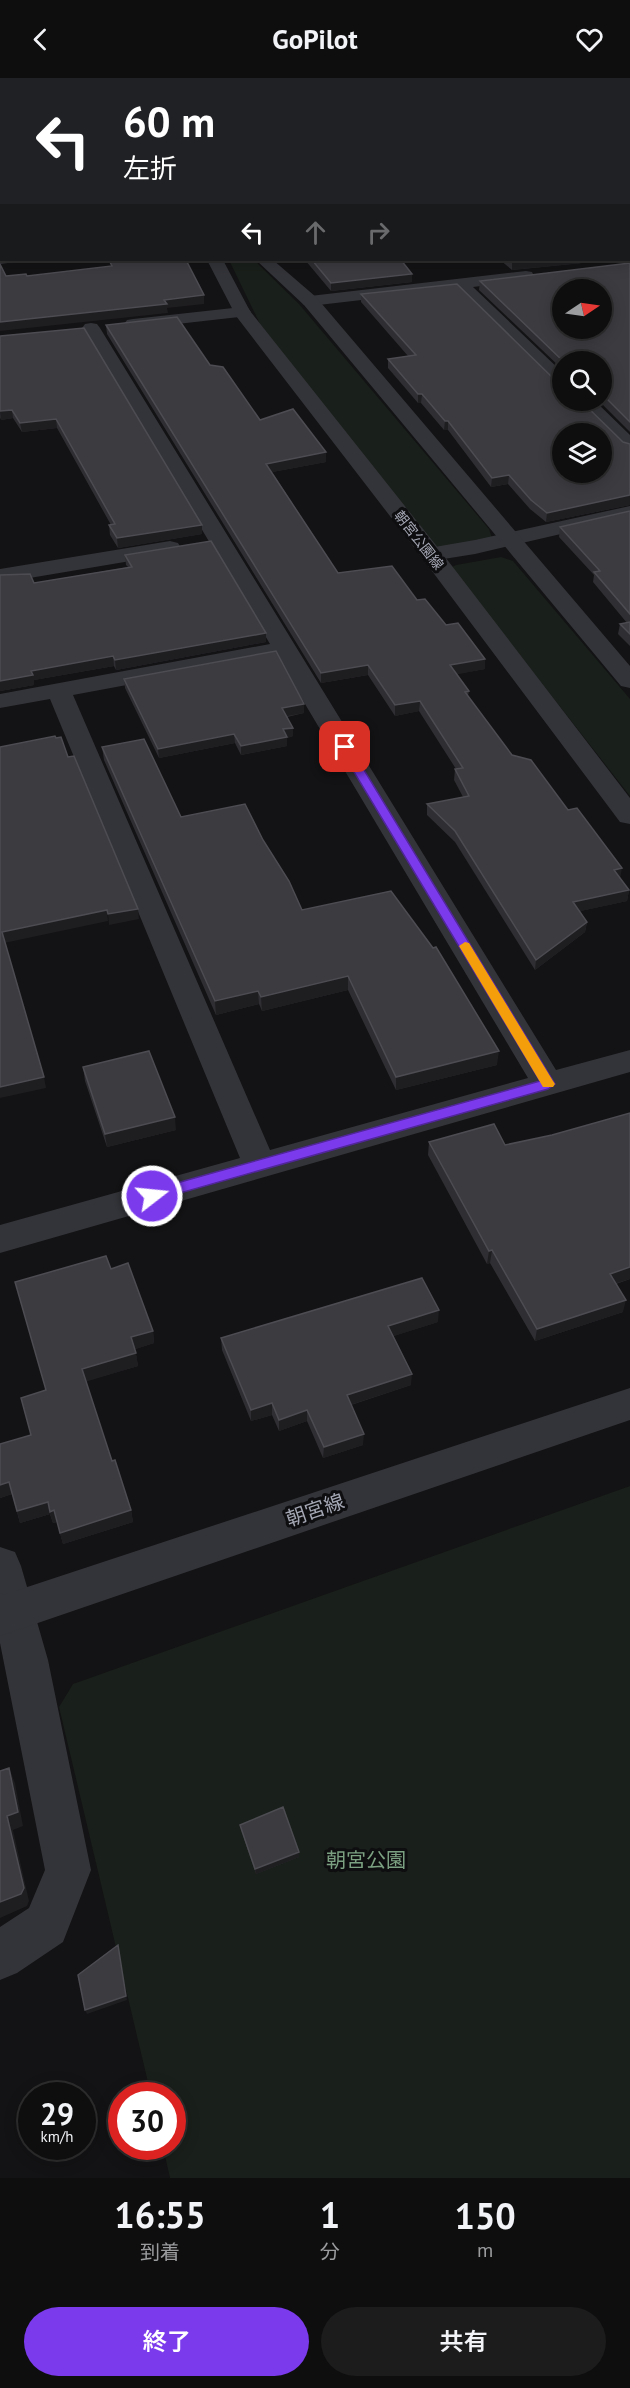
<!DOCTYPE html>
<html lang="ja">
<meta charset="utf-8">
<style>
body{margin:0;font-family:"PT Sans","Noto Sans JP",sans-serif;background:#1c1c1d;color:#f1f3f6;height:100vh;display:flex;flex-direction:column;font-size:22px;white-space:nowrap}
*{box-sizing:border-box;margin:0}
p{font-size:20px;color:#9b9c9e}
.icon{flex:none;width:33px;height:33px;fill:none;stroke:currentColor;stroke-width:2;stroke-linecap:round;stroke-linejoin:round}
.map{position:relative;height:2100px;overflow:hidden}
.sheet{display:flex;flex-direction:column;background:#0e0e0f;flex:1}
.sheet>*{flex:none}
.guide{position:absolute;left:0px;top:0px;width:630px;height:183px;box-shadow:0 3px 15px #0003,0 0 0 2px #2e2e2f;background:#202124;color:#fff;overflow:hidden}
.needle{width:39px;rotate:77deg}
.tools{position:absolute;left:552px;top:201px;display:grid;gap:12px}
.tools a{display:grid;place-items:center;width:60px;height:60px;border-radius:50%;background:#0e0e0f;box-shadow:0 3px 15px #0003,0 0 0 2px #2e2e2f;font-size:30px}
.speed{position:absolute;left:18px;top:2004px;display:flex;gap:12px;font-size:30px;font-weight:700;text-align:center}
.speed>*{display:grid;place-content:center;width:78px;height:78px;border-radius:50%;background:#0e0e0f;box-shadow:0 3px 15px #0003,0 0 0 2px #2e2e2f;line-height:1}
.speed small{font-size:15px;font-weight:400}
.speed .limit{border:9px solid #d22;background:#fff;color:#111}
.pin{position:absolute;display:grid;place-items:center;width:51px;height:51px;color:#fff;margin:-26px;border-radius:12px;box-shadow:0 3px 9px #0006}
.me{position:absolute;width:66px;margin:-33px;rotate:74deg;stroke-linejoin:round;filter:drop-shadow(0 0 4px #0008)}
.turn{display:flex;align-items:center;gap:21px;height:126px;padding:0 24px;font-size:27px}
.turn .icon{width:78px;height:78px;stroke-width:2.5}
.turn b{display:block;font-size:42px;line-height:51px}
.lanes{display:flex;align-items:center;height:57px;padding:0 24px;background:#0003;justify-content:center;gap:30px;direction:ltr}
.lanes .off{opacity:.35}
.eta{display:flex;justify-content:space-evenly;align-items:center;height:102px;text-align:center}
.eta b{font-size:36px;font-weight:600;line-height:42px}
.button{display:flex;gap:12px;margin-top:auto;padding:12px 24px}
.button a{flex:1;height:69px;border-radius:36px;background:#7c3aed;color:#fff;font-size:24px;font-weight:600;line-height:69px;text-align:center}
.button a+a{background:#1c1c1d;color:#f1f3f6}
header{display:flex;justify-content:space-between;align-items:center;height:78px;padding:0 24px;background:#0e0e0f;font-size:27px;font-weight:600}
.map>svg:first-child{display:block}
.green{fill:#191f1a}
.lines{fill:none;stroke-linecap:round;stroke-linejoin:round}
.minor{fill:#333439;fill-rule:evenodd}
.tertiary{fill:#333439;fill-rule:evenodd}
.wall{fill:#2f2e32}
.shaded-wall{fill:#1e1d20}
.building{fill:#3b3b40;stroke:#4c4c52;stroke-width:1.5;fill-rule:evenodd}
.route{fill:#7c3aed;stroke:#51269a;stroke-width:1.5}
.slow{fill:#f59e0b}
.labels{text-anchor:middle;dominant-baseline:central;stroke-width:6;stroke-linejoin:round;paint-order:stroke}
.far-street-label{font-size:14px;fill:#a4a7b4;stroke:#0e0d0f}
.near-street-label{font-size:20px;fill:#a4a7b4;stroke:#0e0d0f}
.near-park-label{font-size:20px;fill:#7ba081;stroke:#0e0d0f}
</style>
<header><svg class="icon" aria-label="back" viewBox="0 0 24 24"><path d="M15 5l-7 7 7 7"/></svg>GoPilot<svg class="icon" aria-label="heart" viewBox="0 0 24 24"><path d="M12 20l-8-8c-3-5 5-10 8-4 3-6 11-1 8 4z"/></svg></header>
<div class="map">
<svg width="630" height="2100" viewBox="0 0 630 2100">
<rect width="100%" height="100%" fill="#131214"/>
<path class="green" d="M 229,182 L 254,182 L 299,226 L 489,451 L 492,460 L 446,472 L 433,467 L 260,246 Z
M 501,479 L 513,483 L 630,621 L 630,718 L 453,492 L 452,489 L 456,487 Z
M 630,1408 L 630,2100 L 170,2100 L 163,2069 L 172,2068 L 172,2018 L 151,2017 L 59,1629 L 73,1606 Z"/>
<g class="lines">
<path class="minor" d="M 0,84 L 2,84 L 2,96 L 0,96 Z
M 0,113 L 2,113 L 2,123 L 0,123 Z
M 526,193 L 532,194 L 534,198 L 532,202 L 473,209 L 562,294 L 562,310 L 555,308 L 456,211 L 310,228 L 304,227 L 301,223 L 304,219 L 310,218 Z
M 242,229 L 248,230 L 251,234 L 248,238 L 133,251 L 127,250 L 124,246 L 127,242 L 133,241 Z
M 91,245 L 97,246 L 100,250 L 556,992 L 630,972 L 630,994 L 0,1175 L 0,1147 L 240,1080 L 50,621 L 0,630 L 0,616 L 270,566 L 82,250 L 85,246 ZM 277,579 L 528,1000 L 270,1072 L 73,617 Z
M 573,322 L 594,322 L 630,357 L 630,374 L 623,372 Z
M 630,428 L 630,440 L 475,476 L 431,483 L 423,481 L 420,476 L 423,471 L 475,462 Z
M 170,463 L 178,465 L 181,470 L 178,475 L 0,505 L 0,491 Z
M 0,1469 L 15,1474 L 21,1488 L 48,1582 L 91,1792 L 63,1864 L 17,1895 L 0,1902 L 0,1849 L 29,1830 L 45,1792 L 0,1565 Z"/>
<path class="tertiary" d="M 0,176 L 2,182 L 10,182 L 8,185 L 0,186 Z
M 207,182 L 223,182 L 250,233 L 439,471 L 630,720 L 630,746 L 620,744 L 423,481 L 236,238 Z
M 256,182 L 273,182 L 316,219 L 630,588 L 630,610 L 621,608 L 304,227 Z
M 630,1310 L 630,1342 L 0,1558 L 0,1518 Z"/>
</g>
<path class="wall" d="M 305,182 L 401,182 L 412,204 L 331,213 Z
M 500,182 L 612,182 L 512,192 Z
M 630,185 L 630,354 L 598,322 L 602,322 L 602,284 L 562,284 L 562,291 L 479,212 L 480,203 Z
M 361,216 L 623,364 L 630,366 L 630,427 L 546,444 L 530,431 L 508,406 L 491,409 L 448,352 L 444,352 L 421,325 L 418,325 L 388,290 L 388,281 L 408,278 L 361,224 Z
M 106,247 L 210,287 L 260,342 L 326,384 L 272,394 L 338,495 L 417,522 L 485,581 L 485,591 L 456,596 L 469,613 L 468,618 L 512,677 L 568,732 L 629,812 L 627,823 L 580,833 L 587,844 L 585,854 L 535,892 L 455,764 L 427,737 L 427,726 L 463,719 L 454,702 L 455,691 L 456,691 L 419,633 L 395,638 L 368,597 L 321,605 L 107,256 Z
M 0,258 L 202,456 L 118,470 L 110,457 L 109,447 L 111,447 L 57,350 L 22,354 L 13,340 L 1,342 L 0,339 Z
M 630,433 L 630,568 L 618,556 L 620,546 L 627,545 L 593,504 L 594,497 L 559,459 L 560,449 Z
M 125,477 L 266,564 L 116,592 L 114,588 L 34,602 L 34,607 L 0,613 L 34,505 L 128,489 L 126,487 Z
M 124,601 L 304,626 L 304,635 L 287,639 L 293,650 L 293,658 L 287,660 L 287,668 L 241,677 L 235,665 L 159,680 L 125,610 Z
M 102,669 L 181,739 L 263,762 L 302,832 L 497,987 L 396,1012 L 348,912 L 262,933 L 259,926 L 216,937 L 104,682 Z
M 83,989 L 176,1052 L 107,1069 L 85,1003 Z
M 630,1035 L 630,1201 L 616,1206 L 623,1234 L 535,1263 L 490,1185 L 487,1186 L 428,1077 L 429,1064 L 505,1067 L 552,1057 Z
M 111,1191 L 153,1253 L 154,1265 L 135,1271 L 138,1288 L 86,1303 L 112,1383 L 131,1432 L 133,1444 L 63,1466 L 57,1444 L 53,1445 L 50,1436 L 20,1445 L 12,1416 L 0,1420 L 0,1366 L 31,1357 L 46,1312 L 15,1204 Z
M 438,1244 L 393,1258 L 411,1307 L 351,1327 L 363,1367 L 323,1380 L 307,1343 L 279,1353 L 272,1337 L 251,1343 L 222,1272 L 221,1260 Z
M 240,1747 L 299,1779 L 256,1796 L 241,1752 Z"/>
<path class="shaded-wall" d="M 630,171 L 630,179 L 628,180 L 628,172 Z
M 537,182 L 612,182 L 512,192 L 512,184 Z
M 412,196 L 412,204 L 331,213 L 331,205 Z
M 204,217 L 204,226 L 167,230 L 168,235 L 0,253 L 0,244 Z
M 418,316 L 422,316 L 421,325 L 418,325 Z
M 12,332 L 13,340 L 1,342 L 0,333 Z
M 56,341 L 57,350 L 22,354 L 20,345 Z
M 445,343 L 448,343 L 448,352 L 444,352 Z
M 326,374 L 326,384 L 267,395 L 266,386 Z
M 509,397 L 508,406 L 491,409 L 492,400 Z
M 630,417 L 630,427 L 546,444 L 547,435 Z
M 202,447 L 202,456 L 118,470 L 117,460 Z
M 266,555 L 266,564 L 116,592 L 115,582 Z
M 113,578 L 114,588 L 34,602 L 34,607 L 0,613 L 0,603 L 31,593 Z
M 485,581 L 485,591 L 449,598 L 450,587 Z
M 368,587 L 368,597 L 321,605 L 321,595 Z
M 420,623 L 419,633 L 395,638 L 395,627 Z
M 304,626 L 304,635 L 282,639 L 282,630 Z
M 293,650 L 293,658 L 287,660 L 287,668 L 241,677 L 241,668 L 283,651 Z
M 234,656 L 235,665 L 159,680 L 158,671 Z
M 622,790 L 620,801 L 614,792 Z
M 629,812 L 627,823 L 572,835 L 573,824 Z
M 138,831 L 139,841 L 109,847 L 108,836 Z
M 107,832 L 108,843 L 4,865 L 2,854 Z
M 587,844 L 585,854 L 535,892 L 536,882 Z
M 348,898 L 348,912 L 262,933 L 261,919 Z
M 258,913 L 259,926 L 216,937 L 215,923 Z
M 499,973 L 497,987 L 396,1012 L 396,999 Z
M 44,999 L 46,1010 L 0,1020 L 0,1009 Z
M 175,1039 L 176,1052 L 107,1069 L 105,1056 Z
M 492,1172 L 490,1185 L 487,1186 L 489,1173 Z
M 630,1189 L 630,1201 L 607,1208 L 610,1196 Z
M 626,1222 L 623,1234 L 535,1263 L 537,1251 Z
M 439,1232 L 438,1244 L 388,1260 L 388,1248 Z
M 153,1253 L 154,1265 L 133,1272 L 131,1259 Z
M 136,1275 L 138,1288 L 85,1304 L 82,1291 Z
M 412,1296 L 411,1307 L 347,1328 L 347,1317 Z
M 272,1325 L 272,1337 L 251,1343 L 251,1332 Z
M 307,1332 L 307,1343 L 279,1353 L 279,1342 Z
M 364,1356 L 363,1367 L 323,1380 L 324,1369 Z
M 9,1404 L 12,1416 L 0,1420 L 0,1407 Z
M 48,1424 L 54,1432 L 57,1444 L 53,1445 L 50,1436 L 20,1445 L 17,1433 Z
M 131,1432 L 133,1444 L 63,1466 L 60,1455 Z
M 9,1690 L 15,1705 L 23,1748 L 13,1752 L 29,1823 L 27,1828 L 0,1840 L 0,1824 L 7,1738 Z
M 299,1774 L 299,1779 L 256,1796 L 255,1791 Z
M 118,1867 L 127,1922 L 87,1936 L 85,1932 Z"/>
<path class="building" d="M 0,0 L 630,0 L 630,62 L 628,62 L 628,2 L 2,2 L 2,75 L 0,74 Z
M 628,71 L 629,74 L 630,73 L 630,108 L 628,108 Z
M 628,120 L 630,120 L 630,171 L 628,172 Z
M 121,182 L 186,182 L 204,217 L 164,222 L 167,226 L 0,244 L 0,186 L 6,198 L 26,196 L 27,198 L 112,188 L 110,184 Z
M 312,182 L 401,182 L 412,196 L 331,205 Z
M 509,182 L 537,182 L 512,184 Z
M 630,185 L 630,344 L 602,316 L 602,284 L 564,284 L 480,203 ZM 562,212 L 602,212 L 602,250 L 562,250 Z
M 457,206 L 554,301 L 562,303 L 562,322 L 580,322 L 623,364 L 630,366 L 630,417 L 547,435 L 531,422 L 509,397 L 492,400 L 448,343 L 445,343 L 422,316 L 418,316 L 388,281 L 416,277 L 361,216 ZM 562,356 L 602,356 L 602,394 L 562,394 Z
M 177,239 L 210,287 L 223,289 L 260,342 L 293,331 L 326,374 L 266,386 L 338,495 L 392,488 L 417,522 L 425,521 L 446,547 L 458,545 L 485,581 L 450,587 L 469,613 L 465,614 L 512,677 L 531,682 L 568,732 L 577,730 L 622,790 L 614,792 L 629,812 L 573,824 L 587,844 L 536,882 L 455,753 L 427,726 L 469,718 L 455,691 L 463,690 L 420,623 L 395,627 L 368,587 L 321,595 L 106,247 Z
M 84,250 L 202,447 L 117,460 L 109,447 L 115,446 L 56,341 L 20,345 L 12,332 L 0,333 L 0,258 Z
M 630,433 L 630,536 L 594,494 L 600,493 L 560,449 Z
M 211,463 L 266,555 L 115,582 L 113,578 L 31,593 L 33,597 L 0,603 L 0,497 L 30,496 L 34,505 L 132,489 L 125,477 Z
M 630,544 L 630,556 L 620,546 Z
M 276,573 L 304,626 L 282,630 L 293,650 L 283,651 L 287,659 L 241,668 L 234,656 L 158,671 L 124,601 Z
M 55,658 L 56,660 L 61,659 L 68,679 L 74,678 L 138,831 L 108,836 L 107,832 L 2,854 L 44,999 L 0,1009 L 0,669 Z
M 144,661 L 181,739 L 245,726 L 263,762 L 289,803 L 302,832 L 391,813 L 433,870 L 436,869 L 499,973 L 396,999 L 348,898 L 261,919 L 258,913 L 215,923 L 102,669 Z
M 149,973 L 175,1039 L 105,1056 L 83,989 Z
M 630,1035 L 630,1189 L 610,1196 L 626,1222 L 537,1251 L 492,1172 L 489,1173 L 429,1064 L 494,1046 L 505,1067 L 552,1057 Z
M 106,1178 L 111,1191 L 128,1185 L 153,1253 L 131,1259 L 136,1275 L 82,1291 L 112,1383 L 115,1382 L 131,1432 L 60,1455 L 54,1432 L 50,1434 L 48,1424 L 17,1433 L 9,1404 L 0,1407 L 0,1366 L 31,1357 L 21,1320 L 46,1312 L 15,1204 Z
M 422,1200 L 439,1232 L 388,1248 L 412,1296 L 347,1317 L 364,1356 L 324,1369 L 307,1332 L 279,1342 L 272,1325 L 251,1332 L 221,1260 Z
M 9,1690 L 18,1734 L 7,1738 L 24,1810 L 21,1816 L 0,1824 L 0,1693 Z
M 283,1729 L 299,1774 L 255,1791 L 240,1747 Z
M 118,1867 L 126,1918 L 85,1932 L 78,1897 Z"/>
<path class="route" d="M 345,666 L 350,669 L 555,1006 L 548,1011 L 152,1123 L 147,1122 L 145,1118 L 152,1112 L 540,1003 L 339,669 Z"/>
<path class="slow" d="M 465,864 L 469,865 L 553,1003 L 555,1006 L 553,1009 L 543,1009 L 459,868 Z"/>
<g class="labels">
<g class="far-street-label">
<text transform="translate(419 462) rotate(52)">朝宮公園線</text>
</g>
<g class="near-street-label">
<text transform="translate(315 1432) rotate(-19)">朝宮線</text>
</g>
<g class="near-park-label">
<text x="366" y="1782">朝宮公園</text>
</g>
</g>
</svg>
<div class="tools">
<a><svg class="needle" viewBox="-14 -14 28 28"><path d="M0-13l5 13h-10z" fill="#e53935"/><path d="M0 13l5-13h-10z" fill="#9b9c9e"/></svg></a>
<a><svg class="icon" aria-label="search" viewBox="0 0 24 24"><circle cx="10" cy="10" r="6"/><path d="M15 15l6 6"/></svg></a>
<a><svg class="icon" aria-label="layers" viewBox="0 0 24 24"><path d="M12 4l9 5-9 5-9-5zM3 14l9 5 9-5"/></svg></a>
</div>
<div class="speed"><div>29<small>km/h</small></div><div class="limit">30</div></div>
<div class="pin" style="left:345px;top:669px;background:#d93025"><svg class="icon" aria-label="arrive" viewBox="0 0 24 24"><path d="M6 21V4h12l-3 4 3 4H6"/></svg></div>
<svg class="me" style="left:152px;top:1118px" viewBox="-20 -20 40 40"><circle r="17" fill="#7c3aed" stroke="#fff" stroke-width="3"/><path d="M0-11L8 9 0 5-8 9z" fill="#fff"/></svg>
<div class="guide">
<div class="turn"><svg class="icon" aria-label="left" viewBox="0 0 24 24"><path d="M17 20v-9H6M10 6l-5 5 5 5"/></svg><div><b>60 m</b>左折</div></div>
<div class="lanes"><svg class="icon" aria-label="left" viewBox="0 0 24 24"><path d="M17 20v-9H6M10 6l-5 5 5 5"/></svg><svg class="icon off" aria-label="ahead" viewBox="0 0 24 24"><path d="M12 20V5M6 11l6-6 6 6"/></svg><svg class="icon off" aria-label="right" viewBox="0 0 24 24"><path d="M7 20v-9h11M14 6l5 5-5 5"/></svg></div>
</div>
</div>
<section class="sheet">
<div class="eta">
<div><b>16:55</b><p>到着</p></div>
<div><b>1</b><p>分</p></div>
<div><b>150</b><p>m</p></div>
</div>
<div class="button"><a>終了</a><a>共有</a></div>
</section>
